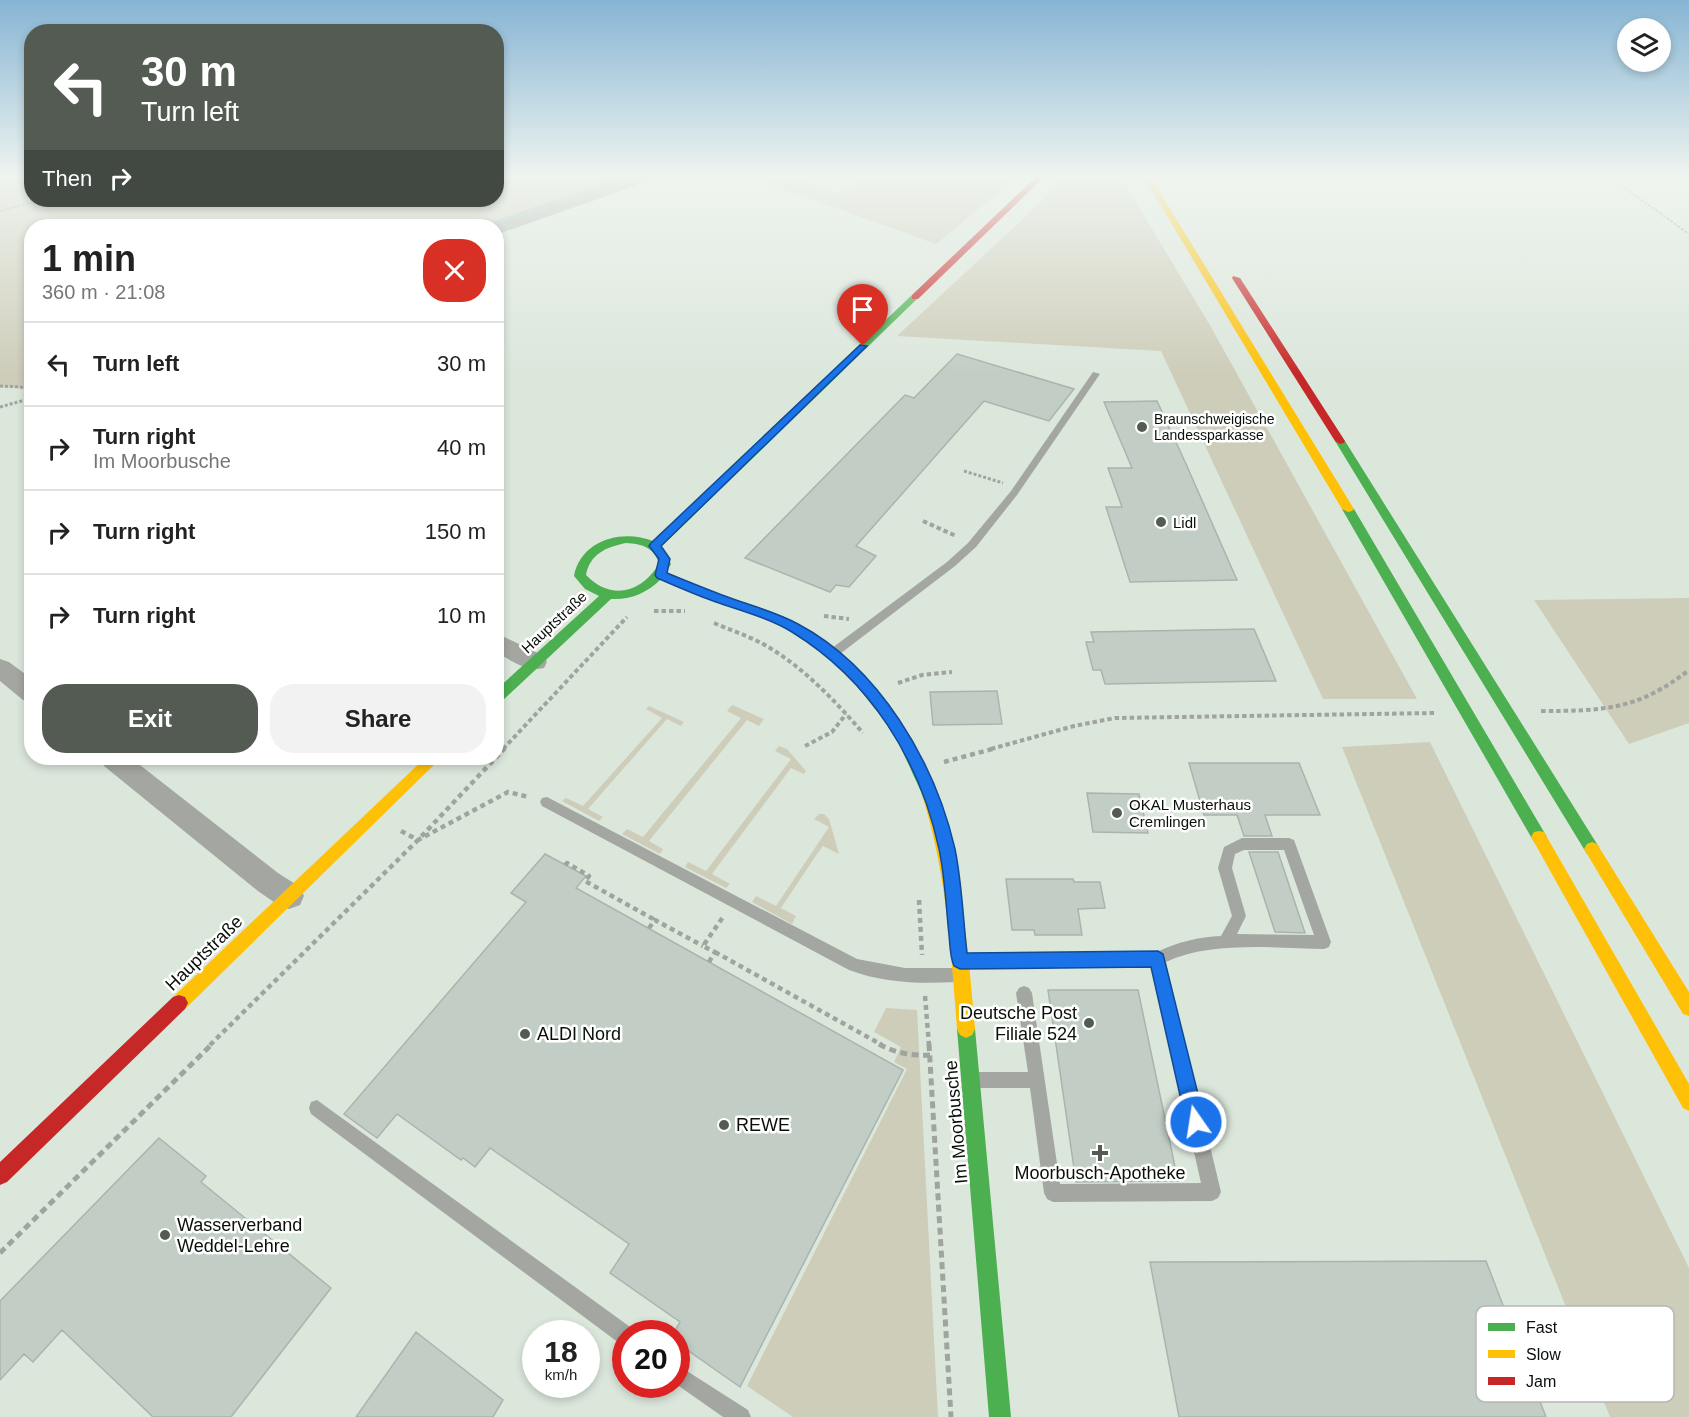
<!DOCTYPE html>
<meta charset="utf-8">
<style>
body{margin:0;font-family:Helvetica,sans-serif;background:#f2f2f2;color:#222;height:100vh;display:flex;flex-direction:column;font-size:22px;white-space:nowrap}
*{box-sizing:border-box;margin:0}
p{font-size:20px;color:#767676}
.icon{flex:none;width:33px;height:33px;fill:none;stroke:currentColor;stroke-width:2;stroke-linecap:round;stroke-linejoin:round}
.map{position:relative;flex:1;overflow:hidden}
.panel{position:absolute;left:24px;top:219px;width:480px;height:546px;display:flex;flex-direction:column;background:#fff;border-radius:24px;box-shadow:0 3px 9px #0003}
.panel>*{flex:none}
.banner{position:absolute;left:24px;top:24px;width:480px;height:183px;border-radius:24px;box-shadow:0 3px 9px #0003;background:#535b53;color:#fff;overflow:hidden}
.tools{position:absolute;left:1617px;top:18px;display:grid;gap:12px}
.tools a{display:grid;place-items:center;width:54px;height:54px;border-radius:50%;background:#fff;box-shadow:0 3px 9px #0003;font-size:30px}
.speed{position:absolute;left:522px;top:1320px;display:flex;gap:12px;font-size:30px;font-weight:700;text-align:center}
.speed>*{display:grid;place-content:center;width:78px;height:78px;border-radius:50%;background:#fff;box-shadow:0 3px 9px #0003;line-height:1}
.speed small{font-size:15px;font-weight:400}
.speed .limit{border:9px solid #d22;background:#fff;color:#111}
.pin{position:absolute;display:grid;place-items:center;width:51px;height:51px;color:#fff;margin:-62px -26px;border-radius:50% 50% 50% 0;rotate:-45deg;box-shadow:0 0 6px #0007}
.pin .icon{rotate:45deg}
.me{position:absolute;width:66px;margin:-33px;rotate:347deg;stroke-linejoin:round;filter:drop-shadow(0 0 4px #0008)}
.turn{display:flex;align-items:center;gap:21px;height:126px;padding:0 18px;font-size:27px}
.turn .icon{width:78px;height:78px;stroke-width:2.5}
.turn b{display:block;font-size:42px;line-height:51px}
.then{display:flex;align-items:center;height:57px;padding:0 18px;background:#0003;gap:12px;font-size:22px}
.round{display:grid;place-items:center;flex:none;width:63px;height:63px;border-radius:24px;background:#f2f2f2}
.overview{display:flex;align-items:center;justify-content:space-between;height:102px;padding:0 18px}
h1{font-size:36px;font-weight:700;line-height:45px}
.primary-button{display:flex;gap:12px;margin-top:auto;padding:12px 18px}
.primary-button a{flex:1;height:69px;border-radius:24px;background:#535b53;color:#fff;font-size:24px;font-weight:700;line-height:69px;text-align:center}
.primary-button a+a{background:#f2f2f2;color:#222}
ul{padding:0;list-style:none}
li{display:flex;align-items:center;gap:18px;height:84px;padding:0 18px;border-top:2px solid #e0e0e0}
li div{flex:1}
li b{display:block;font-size:22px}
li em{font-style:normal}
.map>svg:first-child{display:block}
.green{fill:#cecdba}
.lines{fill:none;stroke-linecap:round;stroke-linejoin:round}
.stream{stroke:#94b7b6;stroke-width:4.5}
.building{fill:#c2cdc6;stroke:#a9b4ad;stroke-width:1.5}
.path-far4{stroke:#a0a49e;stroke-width:2;stroke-dasharray:3 1.5;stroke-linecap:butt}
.path-far3{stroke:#a0a49e;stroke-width:3;stroke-dasharray:3 2;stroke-linecap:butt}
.path-far2{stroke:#a0a49e;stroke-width:4;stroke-dasharray:4.5 3;stroke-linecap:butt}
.path-far1{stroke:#a0a49e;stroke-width:4.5;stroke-dasharray:5 4;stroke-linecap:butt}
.path{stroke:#a0a49e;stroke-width:5;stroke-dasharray:7 4.5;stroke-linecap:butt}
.lane{fill:#a4a7a1;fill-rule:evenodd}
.street{fill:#a4a7a1;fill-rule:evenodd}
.fast{fill:#4caf50;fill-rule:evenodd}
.slow{fill:#ffc107;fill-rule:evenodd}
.jam{fill:#c62828;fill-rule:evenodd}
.route{fill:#1a73e8;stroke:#114b97;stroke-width:1.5}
.poi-dot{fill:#535b53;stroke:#fff;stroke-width:2}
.labels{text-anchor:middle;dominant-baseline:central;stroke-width:5;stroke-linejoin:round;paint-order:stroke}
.far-poi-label{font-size:14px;fill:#090f09;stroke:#fff;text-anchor:start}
.poi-label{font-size:15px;fill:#090f09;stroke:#fff;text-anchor:start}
.street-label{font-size:15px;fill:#090f09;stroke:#fff}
.near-street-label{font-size:18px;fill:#090f09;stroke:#fff}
.near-poi-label{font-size:18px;fill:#090f09;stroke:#fff;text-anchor:start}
.key{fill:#fff;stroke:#b5b7b5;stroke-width:1.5}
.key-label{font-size:16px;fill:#090f09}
</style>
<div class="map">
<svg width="1689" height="1417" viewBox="0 0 1689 1417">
<rect width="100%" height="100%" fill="#dce7dc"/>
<path class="green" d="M 0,176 L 31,176 L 32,200 L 496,200 L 497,176 L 649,176 L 497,228 L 496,226 L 32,226 L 31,389 L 0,387 Z
M 747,176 L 793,176 L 840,195 L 866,176 L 1019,176 L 936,244 Z
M 1066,176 L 1120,176 L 1211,327 L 1417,699 L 1323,699 L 1161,351 L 897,336 L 1022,220 Z
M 1689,598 L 1689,723 L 1629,744 L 1534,600 Z
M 732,705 L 764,719 L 759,726 L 747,720 L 649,841 L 663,849 L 660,854 L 622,834 L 627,829 L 643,837 L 741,718 L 727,711 Z
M 649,706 L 684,722 L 681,726 L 667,719 L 588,809 L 603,817 L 599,821 L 562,801 L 566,798 L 583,806 L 662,718 L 646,709 Z
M 1430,742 L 1689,1268 L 1689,1417 L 1610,1417 L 1342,747 Z
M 779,746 L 787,749 L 806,771 L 804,774 L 791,768 L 712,874 L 730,884 L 726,888 L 685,867 L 688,862 L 706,871 L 791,759 L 775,751 Z
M 819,814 L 824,814 L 829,819 L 839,854 L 823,846 L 817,854 L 781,908 L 796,916 L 792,924 L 752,902 L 756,896 L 776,906 L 829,827 L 814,819 Z
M 886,1008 L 917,1010 L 938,1417 L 793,1417 L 747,1386 L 907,1069 L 894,1062 L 901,1047 L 874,1032 Z"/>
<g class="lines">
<path class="stream" d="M 487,226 L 630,176"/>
</g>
<path class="building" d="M 957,354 L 1074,389 L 1049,421 L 984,401 L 856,546 L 876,556 L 849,587 L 836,585 L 830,592 L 745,558 L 905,395 L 914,398 Z
M 1157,401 L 1186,464 L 1237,580 L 1130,582 L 1106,507 L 1122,507 L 1108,468 L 1132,468 L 1104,402 Z
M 1254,629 L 1276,681 L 1105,684 L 1101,670 L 1093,670 L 1086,642 L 1094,642 L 1091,632 Z
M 997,691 L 1002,724 L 933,725 L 930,692 Z
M 1189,763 L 1299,763 L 1320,815 L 1265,815 L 1272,836 L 1244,836 L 1237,815 L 1204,815 Z
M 1087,793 L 1139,794 L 1148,833 L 1093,832 Z
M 1249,852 L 1278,852 L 1305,933 L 1275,932 Z
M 545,854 L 586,876 L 576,888 L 903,1070 L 740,1387 L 676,1342 L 676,1334 L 673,1334 L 680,1322 L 610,1273 L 629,1244 L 490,1148 L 475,1167 L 463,1158 L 461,1160 L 397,1114 L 377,1138 L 344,1114 L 526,902 L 511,893 Z
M 1006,879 L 1073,879 L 1074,882 L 1100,882 L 1105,908 L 1078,909 L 1082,935 L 1035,935 L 1034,930 L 1012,930 Z
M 1048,990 L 1138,990 L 1178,1181 L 1076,1182 Z
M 159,1138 L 206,1176 L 201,1182 L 331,1288 L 231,1417 L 153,1417 L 62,1330 L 33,1362 L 24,1354 L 0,1380 L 0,1301 Z
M 1486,1261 L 1546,1417 L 1179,1417 L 1150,1262 Z
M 416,1332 L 503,1400 L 493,1417 L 356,1417 Z"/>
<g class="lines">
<path class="path-far4" d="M 1608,176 L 1689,234
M 0,211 L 42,200"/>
<path class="path-far3" d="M 0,386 L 21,387 L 32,392
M 0,407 L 32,398
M 964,471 L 1003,483"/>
<path class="path-far2" d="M 923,521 L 956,536
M 654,611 L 685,611
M 824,616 L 849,619
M 714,623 C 733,631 752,637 770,648 C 806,670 835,701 863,733
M 898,683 L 922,675 L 952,672
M 1541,711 C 1603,711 1638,710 1689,670
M 805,746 L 832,732 L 846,714
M 503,749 L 627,617
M 991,749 L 1074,726 L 1115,718 L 1435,713"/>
<path class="path-far1" d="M 944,762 L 996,748
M 401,831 L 418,840 L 508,792 L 529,797
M 565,865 L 567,863 L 589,876 L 585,881 L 655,920
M 919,900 L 922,955
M 649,928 L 655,920 L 703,946
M 715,952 L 882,1045
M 709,962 L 715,952 L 703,946 L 723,917
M 925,996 L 929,1045
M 210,1045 L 418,840 L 505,748"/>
<path class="path" d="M 879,1044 C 895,1053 912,1056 930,1055
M 929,1044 L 951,1417
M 0,1253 L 212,1044"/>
<path class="lane" d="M 1093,372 L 1100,374 L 1017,495 L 976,547 L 955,566 L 836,657 L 828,657 L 826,654 L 828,651 L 947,562 L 968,543 L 1011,491 Z
M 547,797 L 857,959 L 905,968 L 956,968 L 961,970 L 963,975 L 961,980 L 956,982 C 920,984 883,983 849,970 L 542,806 L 540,802 L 542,798 Z
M 1242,838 L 1289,838 L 1294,840 L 1331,942 L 1329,947 L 1324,949 C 1275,948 1210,941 1166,962 L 1221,1192 L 1218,1198 L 1212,1201 L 1053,1202 L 1047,1199 L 1044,1193 L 1030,1088 L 977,1088 L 971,1086 L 969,1080 L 971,1074 L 977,1072 L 1028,1072 L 1016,993 L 1019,988 L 1024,986 L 1029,988 L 1032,993 L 1060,1184 L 1201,1183 L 1152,966 L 964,968 L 959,966 L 957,961 L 959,956 L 964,954 L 1157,952 C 1177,942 1199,937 1221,936 L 1232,916 L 1218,868 L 1224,847 ZM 1244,850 L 1284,850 L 1314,935 L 1237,934 L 1246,916 L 1232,868 L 1235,854 Z
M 317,1100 L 633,1329 L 634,1334 L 626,1334 L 626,1345 L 619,1343 L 311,1114 L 309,1108 L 311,1102 Z
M 676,1364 L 748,1410 L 751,1417 L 723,1417 L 676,1384 Z"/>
<path class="street" d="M 638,176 L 657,176 L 655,179 L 501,233 L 496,234 L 496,226 L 492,226 Z
M 496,633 L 544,656 L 547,662 L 544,668 C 527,673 511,660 496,652 Z
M 0,659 L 9,662 L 32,679 L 32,702 L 23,700 L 0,681 Z
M 100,758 L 131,758 L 278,873 L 300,887 L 304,896 L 300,905 L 289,909 L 278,905 L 258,891 L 104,766 Z"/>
<path class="fast" d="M 912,295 L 919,297 L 661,547 L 671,564 L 666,572 C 687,581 708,590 730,598 C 750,605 771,610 790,620 C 861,656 905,721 935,792 L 933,796 L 928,798 L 923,796 L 899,744 L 884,720 L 849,676 L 829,657 L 782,626 L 661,579 C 647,593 631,600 611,599 L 501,702 L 496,703 L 496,690 L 599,596 L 585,589 L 574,576 C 581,540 622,529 653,541 ZM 626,543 C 642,544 654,547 659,564 C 641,593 611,601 586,575 C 590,554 606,547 626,543 Z
M 1340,438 L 1345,441 L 1597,844 L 1600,849 L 1597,854 L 1592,856 L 1587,854 L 1335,441 Z
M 1348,506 L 1354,509 L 1544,832 L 1547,837 L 1544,842 L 1539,843 L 1534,842 L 1342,509 Z
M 966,1020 L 972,1023 L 975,1029 L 1011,1417 L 989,1417 L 957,1029 L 960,1023 Z"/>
<path class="slow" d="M 1143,176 L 1150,176 L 1354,509 L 1352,511 L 1348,512 L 1342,509 Z
M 425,758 L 441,758 L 185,1009 L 179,1011 L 173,1009 L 170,1003 L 173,997 Z
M 928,786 L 933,788 L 935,792 C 962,869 968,948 975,1029 L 972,1035 L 966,1038 L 960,1035 L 957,1029 C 951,948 946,869 921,792 L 923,788 Z
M 1539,831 L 1544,832 L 1689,1084 L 1689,1111 L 1683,1108 L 1534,842 L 1531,837 L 1534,832 Z
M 1592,842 L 1597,844 L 1689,992 L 1689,1016 L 1683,1014 L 1584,849 L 1587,844 Z"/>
<path class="jam" d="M 1037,176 L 1045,176 L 918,299 L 912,299 L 912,295 Z
M 1233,276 L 1240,278 L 1345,441 L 1344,443 L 1340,444 L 1335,441 L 1232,278 Z
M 179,995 L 185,997 L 188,1003 L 185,1009 L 7,1182 L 0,1185 L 0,1162 L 173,997 Z"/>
</g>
<linearGradient id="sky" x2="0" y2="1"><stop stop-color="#86b5d4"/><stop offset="0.47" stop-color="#eff4ef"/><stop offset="1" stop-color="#eff4ef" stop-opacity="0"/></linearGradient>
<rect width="1689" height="374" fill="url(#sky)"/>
<path class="route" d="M 860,345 L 867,346 L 661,546 L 670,559 L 667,573 C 686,581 704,588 722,595 C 748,605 774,611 798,624 C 879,667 935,762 955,849 C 962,883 963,919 967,953 L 1158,951 L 1163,954 L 1205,1122 L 1202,1129 L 1196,1132 L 1189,1129 L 1186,1122 L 1151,967 L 960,969 L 954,966 C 950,957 950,945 949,935 C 946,907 945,877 939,849 C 920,760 870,680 792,632 C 769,618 742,611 716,602 C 696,595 676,586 657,578 L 655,575 L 659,559 L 649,546 L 651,543 Z"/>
<g class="poi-dot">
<circle cx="1142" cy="427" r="6"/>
<circle cx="1161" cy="522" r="6"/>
<circle cx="1117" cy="813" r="6"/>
<circle cx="1089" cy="1023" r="6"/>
<circle cx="525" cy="1034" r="6"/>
<circle cx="724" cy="1125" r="6"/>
<path d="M1097 1144h6v6h6v6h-6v6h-6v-6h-6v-6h6z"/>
<circle cx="165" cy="1235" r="6"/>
</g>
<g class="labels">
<g class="far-poi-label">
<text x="1154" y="419">Braunschweigische<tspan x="1154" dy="16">Landessparkasse</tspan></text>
</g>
<g class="poi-label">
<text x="1173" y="522">Lidl</text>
<text x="1129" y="804">OKAL Musterhaus<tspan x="1129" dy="17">Cremlingen</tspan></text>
</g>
<g class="street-label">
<text transform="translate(554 622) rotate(-43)">Hauptstraße</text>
</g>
<g class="near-street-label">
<text transform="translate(204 953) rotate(-44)">Hauptstraße</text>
<text transform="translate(956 1122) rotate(-95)">Im Moorbusche</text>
</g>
<g class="near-poi-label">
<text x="1077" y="1013" text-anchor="end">Deutsche Post<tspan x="1077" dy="21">Filiale 524</tspan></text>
<text x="537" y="1034">ALDI Nord</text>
<text x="736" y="1125">REWE</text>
<text x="1100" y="1173" text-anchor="middle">Moorbusch-Apotheke</text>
<text x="177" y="1225">Wasserverband<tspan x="177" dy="21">Weddel-Lehre</tspan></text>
</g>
</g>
<rect x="1476" y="1306" width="198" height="96" rx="9" class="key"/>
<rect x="1488" y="1323" width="27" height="8" fill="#4caf50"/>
<rect x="1488" y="1350" width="27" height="8" fill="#ffc107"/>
<rect x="1488" y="1377" width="27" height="8" fill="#c62828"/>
<g class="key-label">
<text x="1526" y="1333">Fast</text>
<text x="1526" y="1360">Slow</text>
<text x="1526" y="1387">Jam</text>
</g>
</svg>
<div class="tools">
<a><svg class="icon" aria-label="layers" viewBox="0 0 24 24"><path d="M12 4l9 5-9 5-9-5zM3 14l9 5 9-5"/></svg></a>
</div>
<div class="speed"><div>18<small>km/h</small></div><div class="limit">20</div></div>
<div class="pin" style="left:863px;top:346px;background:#d93025"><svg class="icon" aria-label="arrive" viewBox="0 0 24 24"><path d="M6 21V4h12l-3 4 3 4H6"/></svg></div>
<svg class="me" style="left:1196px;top:1122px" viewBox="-20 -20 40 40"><circle r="17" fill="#1a73e8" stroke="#fff" stroke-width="3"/><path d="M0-11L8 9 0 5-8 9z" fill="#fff"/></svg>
<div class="banner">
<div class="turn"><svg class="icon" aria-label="left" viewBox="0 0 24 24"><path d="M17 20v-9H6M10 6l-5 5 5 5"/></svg><div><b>30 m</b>Turn left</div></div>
<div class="then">Then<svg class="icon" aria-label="right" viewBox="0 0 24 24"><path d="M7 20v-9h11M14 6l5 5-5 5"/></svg></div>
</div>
<section class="panel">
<div class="overview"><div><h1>1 min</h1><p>360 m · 21:08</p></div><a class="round" style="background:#d93025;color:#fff"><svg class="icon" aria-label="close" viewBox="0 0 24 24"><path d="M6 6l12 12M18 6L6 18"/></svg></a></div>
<ul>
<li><svg class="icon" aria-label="left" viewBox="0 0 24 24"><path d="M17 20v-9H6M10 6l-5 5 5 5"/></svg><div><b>Turn left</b></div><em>30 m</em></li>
<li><svg class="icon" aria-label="right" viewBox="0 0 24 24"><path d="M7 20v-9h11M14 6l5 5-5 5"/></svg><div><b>Turn right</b><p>Im Moorbusche</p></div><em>40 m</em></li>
<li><svg class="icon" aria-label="right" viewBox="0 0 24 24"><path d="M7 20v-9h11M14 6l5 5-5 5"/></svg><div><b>Turn right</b></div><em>150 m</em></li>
<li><svg class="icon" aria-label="right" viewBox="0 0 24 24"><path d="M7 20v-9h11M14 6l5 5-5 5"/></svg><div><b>Turn right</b></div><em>10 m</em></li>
</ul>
<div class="primary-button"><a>Exit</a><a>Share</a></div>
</section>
</div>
